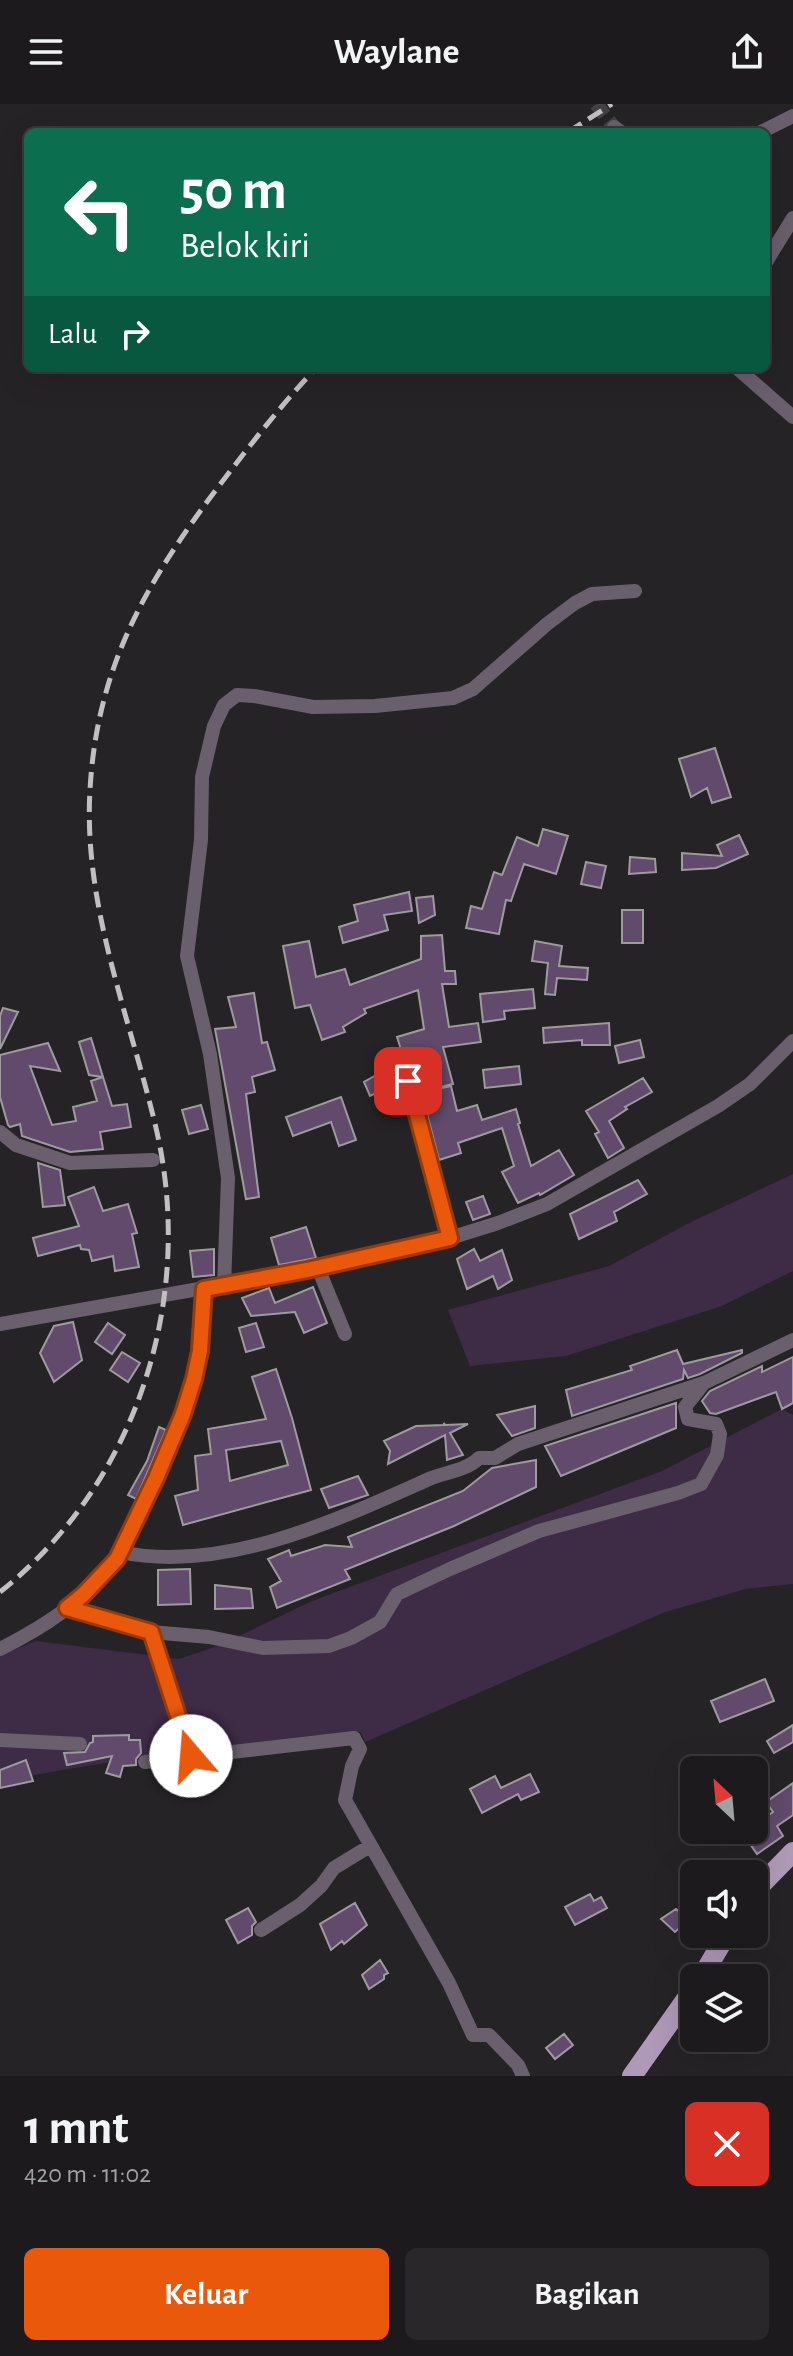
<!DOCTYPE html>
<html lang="id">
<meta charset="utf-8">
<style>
body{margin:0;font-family:"Alegreya Sans",sans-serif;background:#292729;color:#f1f3f6;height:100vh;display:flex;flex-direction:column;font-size:30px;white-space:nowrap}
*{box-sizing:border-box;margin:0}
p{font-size:26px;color:#a0a1a3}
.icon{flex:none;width:44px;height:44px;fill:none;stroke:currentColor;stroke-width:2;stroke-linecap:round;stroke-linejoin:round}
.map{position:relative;height:1972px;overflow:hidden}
.panel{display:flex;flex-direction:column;background:#1c1a1c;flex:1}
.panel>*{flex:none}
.hud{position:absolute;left:24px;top:24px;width:746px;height:244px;border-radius:12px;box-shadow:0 8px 32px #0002,0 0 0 2px #3a383b;background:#0b6e4f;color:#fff;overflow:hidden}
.needle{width:52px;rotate:334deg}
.buttons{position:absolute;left:680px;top:1652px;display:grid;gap:16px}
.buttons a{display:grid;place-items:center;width:88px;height:88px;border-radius:12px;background:#1c1a1c;box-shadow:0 8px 32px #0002,0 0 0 2px #3a383b;font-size:40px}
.pin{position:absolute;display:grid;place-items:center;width:68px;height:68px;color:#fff;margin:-34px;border-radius:16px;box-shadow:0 4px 12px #0006}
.me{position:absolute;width:88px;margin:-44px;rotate:342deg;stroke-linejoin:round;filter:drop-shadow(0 0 6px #0008)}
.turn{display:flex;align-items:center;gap:28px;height:168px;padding:0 24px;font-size:36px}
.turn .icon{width:104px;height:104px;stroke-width:2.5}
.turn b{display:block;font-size:56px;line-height:68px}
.then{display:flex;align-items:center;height:76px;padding:0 24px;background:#0003;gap:16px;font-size:30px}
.round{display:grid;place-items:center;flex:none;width:84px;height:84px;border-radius:12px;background:#292729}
.overview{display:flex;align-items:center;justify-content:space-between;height:136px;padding:0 24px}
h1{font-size:48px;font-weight:700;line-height:60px}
.cta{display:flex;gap:16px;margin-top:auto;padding:16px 24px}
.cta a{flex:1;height:92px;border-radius:12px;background:#ea580c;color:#fff;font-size:32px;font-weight:700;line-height:92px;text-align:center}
.cta a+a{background:#292729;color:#f1f3f6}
header{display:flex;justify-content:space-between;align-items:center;height:104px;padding:0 24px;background:#1c1a1c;font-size:36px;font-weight:700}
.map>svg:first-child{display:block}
.green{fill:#3e2b46}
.building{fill:#614a6b;stroke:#9e9b9f;stroke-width:2;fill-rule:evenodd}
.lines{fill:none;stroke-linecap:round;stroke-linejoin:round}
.minor-tunnel{stroke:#434144;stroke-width:14;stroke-dasharray:14 7;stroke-linecap:butt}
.minor{stroke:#695f6d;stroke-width:14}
.primary{stroke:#af99b8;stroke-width:20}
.rail{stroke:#c1bfc2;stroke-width:5;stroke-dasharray:16 8;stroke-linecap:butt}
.route-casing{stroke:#983908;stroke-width:20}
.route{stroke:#ea580c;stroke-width:14}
</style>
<header><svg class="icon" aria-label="menu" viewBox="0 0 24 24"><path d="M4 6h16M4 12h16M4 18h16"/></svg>Waylane<svg class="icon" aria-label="share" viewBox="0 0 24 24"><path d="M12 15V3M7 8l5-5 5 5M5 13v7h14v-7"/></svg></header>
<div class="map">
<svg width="793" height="1972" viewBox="0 0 793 1972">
<rect width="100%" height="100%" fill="#252326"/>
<path class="green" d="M 793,1070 L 793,1167 L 722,1202 L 566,1252 L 470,1262 L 448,1206 L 609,1162 L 691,1118 Z
M 782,1305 L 793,1311 L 793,1480 L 746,1485 L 665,1508 L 365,1638 L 361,1628 C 240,1641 119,1653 0,1678 L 0,1551 L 36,1537 L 179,1555 L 220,1541 L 312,1497 L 662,1367 Z"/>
<path class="building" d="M 715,644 L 731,693 L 712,699 L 707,684 L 691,693 L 679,655 Z
M 543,725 L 568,732 L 556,770 L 524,760 L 511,797 L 506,796 L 499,830 L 466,824 L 471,802 L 482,805 L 494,768 L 502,771 L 517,733 L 538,742 Z
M 739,731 L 748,750 L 716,764 L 682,766 L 682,749 L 722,752 L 717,741 Z
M 630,753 L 655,755 L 656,768 L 629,770 Z
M 586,758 L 606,762 L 601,784 L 581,780 Z
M 409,788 L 412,807 L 384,811 L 388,826 L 343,839 L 339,823 L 358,817 L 354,801 Z
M 433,792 L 435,811 L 419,819 L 416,794 Z
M 622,806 L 643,806 L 643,839 L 622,839 Z
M 442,831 L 445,867 L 455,867 L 456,880 L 442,880 L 449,923 L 478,919 L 481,938 L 443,943 L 453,980 L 441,983 L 432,950 L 405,958 L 397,933 L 424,925 L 418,886 L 364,905 L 366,909 L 343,923 L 345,928 L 322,936 L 310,901 L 295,904 L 283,842 L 309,837 L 316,873 L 345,865 L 350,881 L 421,855 L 421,832 Z
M 535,837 L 562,842 L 559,862 L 588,864 L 587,876 L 557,874 L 555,891 L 545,890 L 548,859 L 532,857 Z
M 533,885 L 535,904 L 504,907 L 505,915 L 483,918 L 480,890 Z
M 254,889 L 262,939 L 267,938 L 275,966 L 252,973 L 255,988 L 246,990 L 259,1093 L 246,1095 L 215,925 L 236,923 L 228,893 Z
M 3,904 L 18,908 L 0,945 L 0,912 Z
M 609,919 L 610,941 L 582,941 L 582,936 L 544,939 L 543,924 Z
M 91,934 L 103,973 L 89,971 L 79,938 Z
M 640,936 L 644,953 L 619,959 L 615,942 Z
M 48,939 L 60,967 L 30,962 L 52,1021 L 76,1017 L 73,1003 L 97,997 L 91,977 L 103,973 L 112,1002 L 127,1000 L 131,1023 L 100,1028 L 103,1045 L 70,1048 L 22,1032 L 20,1020 L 10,1023 L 8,1021 L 0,993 L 0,951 Z
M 519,962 L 521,980 L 485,984 L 483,966 Z
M 380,969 L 385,969 L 391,982 L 370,992 L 364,978 Z
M 643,974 L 652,988 L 625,1003 L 627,1005 L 609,1017 L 624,1044 L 608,1054 L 595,1030 L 599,1028 L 586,1007 Z
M 451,982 L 457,1007 L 477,1001 L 482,1016 L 516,1005 L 520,1019 L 518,1020 L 531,1062 L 559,1046 L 574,1071 L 540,1091 L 539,1089 L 518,1099 L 502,1068 L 514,1062 L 502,1024 L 458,1039 L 461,1049 L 439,1056 L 427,1010 L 433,1008 L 428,987 Z
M 341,993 L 356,1036 L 339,1042 L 331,1018 L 293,1032 L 286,1013 Z
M 201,1001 L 208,1025 L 189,1030 L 182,1006 Z
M 38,1059 L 60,1066 L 65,1101 L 43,1103 Z
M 638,1076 L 647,1090 L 614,1108 L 617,1117 L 579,1135 L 570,1110 Z
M 94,1083 L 103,1107 L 128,1100 L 137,1129 L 132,1130 L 139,1163 L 115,1167 L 113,1152 L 92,1157 L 89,1146 L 81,1145 L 80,1141 L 38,1152 L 33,1134 L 79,1122 L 68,1093 Z
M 483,1092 L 490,1110 L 473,1116 L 466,1098 Z
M 306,1123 L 316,1154 L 279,1161 L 271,1134 Z
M 214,1145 L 214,1171 L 193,1173 L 190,1147 Z
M 474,1145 L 480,1157 L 502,1146 L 512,1176 L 498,1185 L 493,1172 L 467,1185 L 457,1155 Z
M 313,1183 L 327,1219 L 304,1229 L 295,1208 L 251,1212 L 242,1194 L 269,1184 L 275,1199 Z
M 73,1218 L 82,1256 L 54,1278 L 40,1249 L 54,1222 Z
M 108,1219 L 125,1231 L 112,1250 L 95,1238 Z
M 256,1219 L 264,1243 L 246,1248 L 239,1224 Z
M 677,1246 L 683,1260 L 742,1246 L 742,1249 L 700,1270 L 688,1274 L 684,1266 L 683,1275 L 572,1312 L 566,1286 L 632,1266 L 630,1262 Z
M 122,1248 L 140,1259 L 128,1278 L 110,1266 Z
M 793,1253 L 793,1299 L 782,1305 L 776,1288 L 716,1310 L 710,1309 L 702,1297 L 710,1287 L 762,1262 L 762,1268 Z
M 276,1265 L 292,1314 L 311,1386 L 183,1421 L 175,1392 L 198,1386 L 195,1352 L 211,1350 L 208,1325 L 266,1315 L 252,1273 ZM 281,1337 L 288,1361 L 230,1377 L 226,1346 Z
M 676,1299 L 676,1324 L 561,1372 L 545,1342 Z
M 535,1302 L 535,1324 L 512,1332 L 497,1311 Z
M 444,1319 L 445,1321 L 468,1320 L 450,1329 L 463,1351 L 447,1356 L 445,1331 L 388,1360 L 390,1347 L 384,1337 L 416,1322 L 444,1321 Z
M 159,1323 L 166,1326 L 136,1395 L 128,1391 L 147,1357 Z
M 536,1356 L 536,1383 L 454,1422 L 345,1466 L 350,1475 L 277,1504 L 270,1483 L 281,1477 L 268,1455 L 289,1446 L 291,1452 L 325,1441 L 352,1443 L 348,1433 L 463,1387 L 492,1364 Z
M 358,1372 L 368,1391 L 329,1404 L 321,1385 Z
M 190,1465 L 191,1500 L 158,1501 L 158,1466 Z
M 215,1481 L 251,1485 L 253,1504 L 215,1505 Z
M 765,1575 L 774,1597 L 720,1618 L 711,1597 Z
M 793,1621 L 793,1638 L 774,1649 L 767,1637 Z
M 129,1631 L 129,1636 L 140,1636 L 141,1649 L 136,1655 L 136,1661 L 123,1662 L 120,1673 L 106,1669 L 112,1652 L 67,1661 L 64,1649 L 85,1648 L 90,1639 L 93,1638 L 93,1632 Z
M 26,1656 L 33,1677 L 0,1684 L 0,1666 Z
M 530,1670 L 539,1688 L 521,1696 L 518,1690 L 482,1709 L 470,1685 L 495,1672 L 501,1684 Z
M 793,1679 L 793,1711 L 777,1722 L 783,1732 L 757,1750 L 748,1737 L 763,1728 L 757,1719 L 773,1708 L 766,1698 Z
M 590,1790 L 594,1797 L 601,1793 L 607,1804 L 575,1821 L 565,1803 Z
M 355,1799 L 367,1821 L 344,1840 L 342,1837 L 331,1846 L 320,1820 Z
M 248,1804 L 256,1818 L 252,1822 L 252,1831 L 238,1839 L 226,1816 Z
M 676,1805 L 689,1816 L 675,1828 L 661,1815 Z
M 380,1856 L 388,1869 L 384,1871 L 384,1875 L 369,1885 L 362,1871 Z
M 564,1930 L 573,1941 L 555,1955 L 546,1944 Z"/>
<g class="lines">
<path class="minor-tunnel" d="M 596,0 L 614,23"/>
<path class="minor" d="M 614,23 L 621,28
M 761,28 L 793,12
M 766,158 L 793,114
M 737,264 L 793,313
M 408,977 L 450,1134
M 0,1028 L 16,1041 L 70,1059 L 153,1056
M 318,1164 L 345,1230
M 224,1182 L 228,1074 L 210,950 L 187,852 L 201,736 L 202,673 L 214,622 L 224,601 L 237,591 L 254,592 L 313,603 L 375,602 L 453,594 L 473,585 L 547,520 L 575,499 L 592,490 L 635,487
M 0,1220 L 307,1166 L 450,1134 L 498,1119 L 547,1100 L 718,1002 L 750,980 L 793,937
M 120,1448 C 223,1470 337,1416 429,1375 C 445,1368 466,1367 479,1354 L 495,1354 L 518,1340 L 704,1279 L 793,1236
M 67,1504 L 151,1528 L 209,1533 L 263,1544 L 329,1542 L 351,1534 L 380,1518 L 397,1490 L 450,1465 L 539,1427 L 678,1389 L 701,1380 L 717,1351 L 720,1330 L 716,1320 L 688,1315 L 685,1303 L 704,1279
M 151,1528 L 191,1652
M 0,1545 C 44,1523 86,1496 115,1456 C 126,1441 133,1423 141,1407 C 178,1334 201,1267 204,1185
M 0,1636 L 80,1640
M 145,1658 L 354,1634 L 360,1645 L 352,1662 L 345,1696 L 449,1879 L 473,1931 L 489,1931 L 518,1961 L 523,1972
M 261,1826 L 300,1801 L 321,1782 L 334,1764 L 370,1742"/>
<path class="primary" d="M 754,1788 L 793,1748
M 701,1874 L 727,1830
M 632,1972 L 694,1884"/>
<path class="rail" d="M 568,28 L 612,0
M 0,1488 C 137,1379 196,1194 156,1024 C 130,913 83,802 90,686 C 97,559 150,472 225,374 C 254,336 284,298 316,264"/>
</g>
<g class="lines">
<defs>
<path id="route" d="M 191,1652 L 151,1528 L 67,1504 L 83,1491 L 117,1455 L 156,1374 L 183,1310 L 194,1275 L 200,1247 L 204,1185 L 307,1166 L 450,1134 L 408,977"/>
</defs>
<use href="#route" class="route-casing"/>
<use href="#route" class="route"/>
</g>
</svg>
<div class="buttons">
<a><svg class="needle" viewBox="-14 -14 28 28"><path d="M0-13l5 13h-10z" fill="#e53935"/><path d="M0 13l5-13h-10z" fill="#a0a1a3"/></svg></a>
<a><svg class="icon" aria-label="sound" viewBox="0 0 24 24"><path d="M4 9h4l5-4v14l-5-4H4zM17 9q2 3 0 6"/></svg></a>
<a><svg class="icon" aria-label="layers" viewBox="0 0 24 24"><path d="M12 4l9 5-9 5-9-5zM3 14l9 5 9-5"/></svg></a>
</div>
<div class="pin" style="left:408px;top:977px;background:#d93025"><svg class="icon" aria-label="arrive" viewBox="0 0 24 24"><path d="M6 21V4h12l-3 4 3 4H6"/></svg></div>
<svg class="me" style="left:191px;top:1652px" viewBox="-20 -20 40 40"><circle r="19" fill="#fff"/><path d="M0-13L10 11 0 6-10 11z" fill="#ea580c"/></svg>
<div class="hud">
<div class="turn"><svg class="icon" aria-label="left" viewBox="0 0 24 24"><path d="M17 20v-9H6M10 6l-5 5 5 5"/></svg><div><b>50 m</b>Belok kiri</div></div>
<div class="then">Lalu<svg class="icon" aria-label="right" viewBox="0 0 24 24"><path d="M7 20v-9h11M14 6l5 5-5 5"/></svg></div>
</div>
</div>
<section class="panel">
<div class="overview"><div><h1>1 mnt</h1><p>420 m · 11:02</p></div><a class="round" style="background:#d93025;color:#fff"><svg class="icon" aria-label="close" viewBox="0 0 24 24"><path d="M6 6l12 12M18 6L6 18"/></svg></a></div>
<div class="cta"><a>Keluar</a><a>Bagikan</a></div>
</section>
